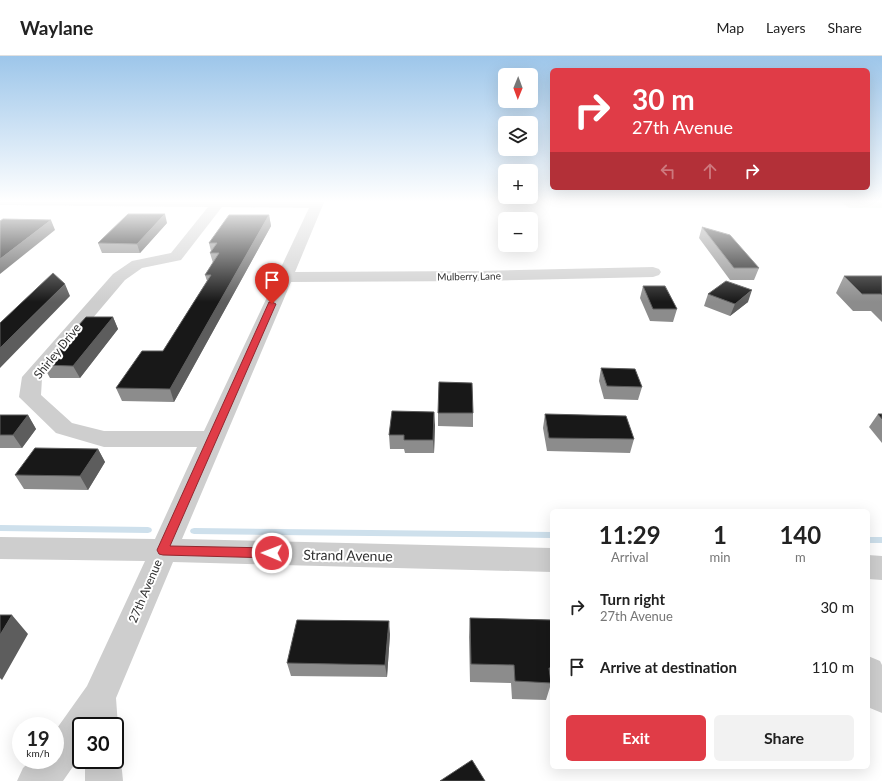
<!DOCTYPE html>
<meta charset="utf-8">
<style>
body{margin:0;font-family:Lato,sans-serif;background:#f2f2f2;color:#222;height:100vh;display:flex;flex-direction:column;font-size:15px;white-space:nowrap}
*{box-sizing:border-box;margin:0}
p{font-size:13px;color:#767676}
.icon{flex:none;width:22px;height:22px;fill:none;stroke:currentColor;stroke-width:2;stroke-linecap:round;stroke-linejoin:round}
.map{position:relative;flex:1;overflow:hidden}
.sheet{position:absolute;left:550px;top:453px;width:320px;height:260px;display:flex;flex-direction:column;background:#fff;border-radius:6px;box-shadow:0 4px 16px #0002}
.sheet>*{flex:none}
.banner{position:absolute;left:550px;top:12px;width:320px;height:122px;border-radius:6px;box-shadow:0 4px 16px #0002;background:#e03c47;color:#fff;overflow:hidden}
.needle{width:26px;rotate:181deg}
.controls{position:absolute;left:498px;top:12px;display:grid;gap:8px}
.controls a{display:grid;place-items:center;width:40px;height:40px;border-radius:6px;background:#fff;box-shadow:0 4px 16px #0002;font-size:20px}
.speed{position:absolute;left:12px;top:661px;display:flex;gap:8px;font-size:20px;font-weight:700;text-align:center}
.speed>*{display:grid;place-content:center;width:52px;height:52px;border-radius:50%;background:#fff;box-shadow:0 4px 16px #0002;line-height:1}
.speed small{font-size:10px;font-weight:400}
.speed .limit{border:2px solid #111;border-radius:6px;background:#fff;color:#111}
.pin{position:absolute;display:grid;place-items:center;width:34px;height:34px;color:#fff;margin:-41px -17px;border-radius:50% 50% 50% 0;rotate:-45deg;box-shadow:0 0 4px #0007}
.pin .icon{rotate:45deg}
.me{position:absolute;width:44px;margin:-22px;rotate:271deg;stroke-linejoin:round;filter:drop-shadow(0 0 3px #0008)}
.turn{display:flex;align-items:center;gap:14px;height:84px;padding:0 16px;font-size:18px}
.turn .icon{width:52px;height:52px;stroke-width:2.5}
.turn b{display:block;font-size:28px;line-height:34px}
.lanes{display:flex;align-items:center;height:38px;padding:0 16px;background:#0003;justify-content:center;gap:20px;direction:ltr}
.lanes .off{opacity:.35}
.eta{display:flex;justify-content:space-evenly;align-items:center;height:68px;text-align:center}
.eta b{font-size:24px;font-weight:700;line-height:28px}
.cta{display:flex;gap:8px;margin-top:auto;padding:8px 16px}
.cta a{flex:1;height:46px;border-radius:6px;background:#e03c47;color:#fff;font-size:16px;font-weight:700;line-height:46px;text-align:center}
.cta a+a{background:#f2f2f2;color:#222}
ul{padding:0;list-style:none}
li{display:flex;align-items:center;gap:12px;height:60px;padding:0 16px}
li div{flex:1}
li b{display:block;font-size:15px}
li em{font-style:normal}
header{display:flex;align-items:center;gap:24px;box-sizing:border-box;height:56px;padding:0 20px;background:#fff;border-bottom:1px solid #e0e0e0}
header strong{font-size:19px}
nav{display:flex;gap:22px;margin-inline-start:auto;font-size:14px}
.map>svg:first-child{display:block}
.green{fill:#e4eadd}
.lines{fill:none;stroke-linecap:round;stroke-linejoin:round}
.stream{fill:#cee0ec;fill-rule:evenodd}
.street{fill:#cecece;fill-rule:evenodd}
.wall{fill:#8c8c8c}
.shaded-wall{fill:#5d5d5d}
.building{fill:#181818;stroke:#5d5d5d}
.route{fill:#e03c47;stroke:#92272e}
.labels{text-anchor:middle;dominant-baseline:central;stroke-width:4;stroke-linejoin:round;paint-order:stroke}
.far-street-label{font-size:10px;fill:#313131;stroke:#fff}
.street-label{font-size:12px;fill:#313131;stroke:#fff}
.near-street-label{font-size:14px;fill:#313131;stroke:#fff}
</style>
<header>
<strong>Waylane</strong>
<nav><a>Map</a><a>Layers</a><a>Share</a></nav>
</header>
<div class="map">
<svg width="882" height="725" viewBox="0 0 882 725">
<rect width="100%" height="100%" fill="#fff"/>
<path class="green" d="M 839,144 L 882,144 L 882,152 L 849,152 Z"/>
<g class="lines">
<path class="stream" d="M 0,469 L 148,471 L 151,472 L 152,474 L 151,476 L 148,477 L 0,475 Z
M 194,472 L 552,476 L 552,482 L 194,478 L 191,477 L 190,475 L 191,473 Z
M 868,481 L 882,481 L 882,487 L 868,487 Z"/>
<path class="street" d="M 0,144 L 325,144 L 295,216 L 480,215 L 653,211 L 659,213 L 661,216 L 659,219 L 653,221 L 480,225 L 291,226 L 182,483 L 552,492 L 552,516 L 173,506 L 116,642 L 118,670 L 115,678 L 115,670 L 81,670 L 81,699 L 63,725 L 17,725 L 23,712 L 31,704 L 55,704 L 55,675 L 87,630 L 145,505 L 0,503 L 0,481 L 155,483 L 197,391 L 104,391 L 56,377 L 19,341 L 22,321 L 113,218 L 132,205 L 171,197 L 208,151 L 0,149 ZM 222,151 L 309,152 L 204,375 L 104,375 L 72,367 L 41,339 L 42,322 L 125,224 L 142,212 L 181,204 Z
M 868,499 L 882,500 L 882,524 L 868,523 Z
M 868,600 L 880,605 L 882,609 L 882,657 L 870,652 L 868,648 Z
M 115,691 L 121,704 L 123,725 L 85,725 L 85,704 L 115,704 Z"/>
</g>
<path class="wall" d="M 269,159 L 271,170 L 174,346 L 122,345 L 116,332 L 163,295 L 207,225 L 205,219 L 213,207 L 210,197 L 211,195 L 209,187 Z
M 167,167 L 140,197 L 102,197 L 98,187 Z
M 702,171 L 759,212 L 754,224 L 730,224 L 699,182 Z
M 844,220 L 882,220 L 882,266 L 871,255 L 853,255 L 836,237 Z
M 643,230 L 677,253 L 673,266 L 650,265 L 640,242 Z
M 708,238 L 748,246 L 730,260 L 704,250 Z
M 113,261 L 118,273 L 80,322 L 50,322 L 43,309 Z
M 601,312 L 642,331 L 638,344 L 604,343 L 599,325 Z
M 438,357 L 473,357 L 473,371 L 438,370 Z
M 545,358 L 634,383 L 630,397 L 547,395 L 543,372 Z
M 878,358 L 882,358 L 882,387 L 869,371 Z
M 0,359 L 28,359 L 36,373 L 22,392 L 0,392 Z
M 435,369 L 434,397 L 405,397 L 404,393 L 390,393 L 389,379 Z
M 98,393 L 105,406 L 88,434 L 24,433 L 15,419 Z
M 470,562 L 552,564 L 552,631 L 550,631 L 546,644 L 512,643 L 511,627 L 470,626 L 469,581 Z
M 390,578 L 387,621 L 291,620 L 287,607 Z"/>
<path class="shaded-wall" d="M 165,158 L 167,167 L 140,197 L 137,188 Z
M 269,159 L 271,170 L 174,346 L 170,333 Z
M 51,164 L 55,174 L 0,218 L 0,203 Z
M 65,228 L 70,240 L 0,312 L 0,292 Z
M 752,234 L 748,246 L 730,260 L 735,248 Z
M 113,261 L 118,273 L 80,322 L 73,310 Z
M 434,356 L 435,369 L 434,397 L 433,384 Z
M 28,359 L 36,373 L 22,392 L 13,379 Z
M 98,393 L 105,406 L 88,434 L 80,420 Z
M 12,559 L 28,578 L 2,624 L 0,622 L 0,579 Z
M 389,565 L 390,578 L 387,621 L 385,609 Z"/>
<path class="building" d="M 128,158 L 165,158 L 137,188 L 98,187 Z
M 229,159 L 269,159 L 170,333 L 116,332 L 142,295 L 163,295 L 211,219 L 205,219 L 219,197 L 210,197 L 217,187 L 209,187 Z
M 3,163 L 51,164 L 0,203 L 0,165 Z
M 702,171 L 730,179 L 759,212 L 734,212 Z
M 53,217 L 65,228 L 0,292 L 0,267 Z
M 844,220 L 882,220 L 882,239 L 881,238 L 862,238 Z
M 726,225 L 752,234 L 735,248 L 708,238 Z
M 643,230 L 665,230 L 677,253 L 653,253 Z
M 86,261 L 113,261 L 73,310 L 43,309 Z
M 601,312 L 635,313 L 642,331 L 607,330 Z
M 439,326 L 472,327 L 473,357 L 438,357 Z
M 392,355 L 434,356 L 433,384 L 404,384 L 404,379 L 389,379 Z
M 545,358 L 626,360 L 634,383 L 549,382 Z
M 878,358 L 882,358 L 882,363 Z
M 0,359 L 28,359 L 13,379 L 0,379 Z
M 35,392 L 98,393 L 80,420 L 15,419 Z
M 0,559 L 12,559 L 0,579 Z
M 470,562 L 552,564 L 552,612 L 549,612 L 551,627 L 515,625 L 514,609 L 471,608 Z
M 297,564 L 389,565 L 385,609 L 287,607 Z
M 472,704 L 485,725 L 440,725 Z"/>
<linearGradient id="sky" x2="0" y2="1"><stop stop-color="#9dc6ea"/><stop offset="0.59" stop-color="#fff"/><stop offset="1" stop-color="#fff" stop-opacity="0"/></linearGradient>
<rect width="882" height="246" fill="url(#sky)"/>
<path class="route" d="M 269,246 L 272,246 L 276,248 L 170,490 L 272,492 L 276,494 L 278,497 L 276,500 L 272,502 L 163,499 L 159,498 L 157,494 Z"/>
<g class="labels">
<g class="far-street-label">
<text transform="translate(469 220) rotate(-1)">Mulberry Lane</text>
</g>
<g class="street-label">
<text transform="translate(57 295) rotate(-51)">Shirley Drive</text>
<text transform="translate(145 535) rotate(-67)">27th Avenue</text>
</g>
<g class="near-street-label">
<text transform="translate(348 499) rotate(1)">Strand Avenue</text>
</g>
</g>
</svg>
<div class="controls">
<a><svg class="needle" viewBox="-14 -14 28 28"><path d="M0-13l5 13h-10z" fill="#e53935"/><path d="M0 13l5-13h-10z" fill="#767676"/></svg></a>
<a><svg class="icon" aria-label="layers" viewBox="0 0 24 24"><path d="M12 4l9 5-9 5-9-5zM3 14l9 5 9-5"/></svg></a>
<a>+</a>
<a>−</a>
</div>
<div class="speed"><div>19<small>km/h</small></div><div class="limit">30</div></div>
<div class="pin" style="left:272px;top:248px;background:#d93025"><svg class="icon" aria-label="arrive" viewBox="0 0 24 24"><path d="M6 21V4h12l-3 4 3 4H6"/></svg></div>
<svg class="me" style="left:272px;top:497px" viewBox="-20 -20 40 40"><circle r="17" fill="#e03c47" stroke="#fff" stroke-width="3"/><path d="M0-11L8 9 0 5-8 9z" fill="#fff"/></svg>
<div class="banner">
<div class="turn"><svg class="icon" aria-label="right" viewBox="0 0 24 24"><path d="M7 20v-9h11M14 6l5 5-5 5"/></svg><div><b>30 m</b>27th Avenue</div></div>
<div class="lanes"><svg class="icon off" aria-label="left" viewBox="0 0 24 24"><path d="M17 20v-9H6M10 6l-5 5 5 5"/></svg><svg class="icon off" aria-label="ahead" viewBox="0 0 24 24"><path d="M12 20V5M6 11l6-6 6 6"/></svg><svg class="icon" aria-label="right" viewBox="0 0 24 24"><path d="M7 20v-9h11M14 6l5 5-5 5"/></svg></div>
</div>
<section class="sheet">
<div class="eta">
<div><b>11:29</b><p>Arrival</p></div>
<div><b>1</b><p>min</p></div>
<div><b>140</b><p>m</p></div>
</div>
<ul>
<li><svg class="icon" aria-label="right" viewBox="0 0 24 24"><path d="M7 20v-9h11M14 6l5 5-5 5"/></svg><div><b>Turn right</b><p>27th Avenue</p></div><em>30 m</em></li>
<li><svg class="icon" aria-label="arrive" viewBox="0 0 24 24"><path d="M6 21V4h12l-3 4 3 4H6"/></svg><div><b>Arrive at destination</b></div><em>110 m</em></li>
</ul>
<div class="cta"><a>Exit</a><a>Share</a></div>
</section>
</div>
